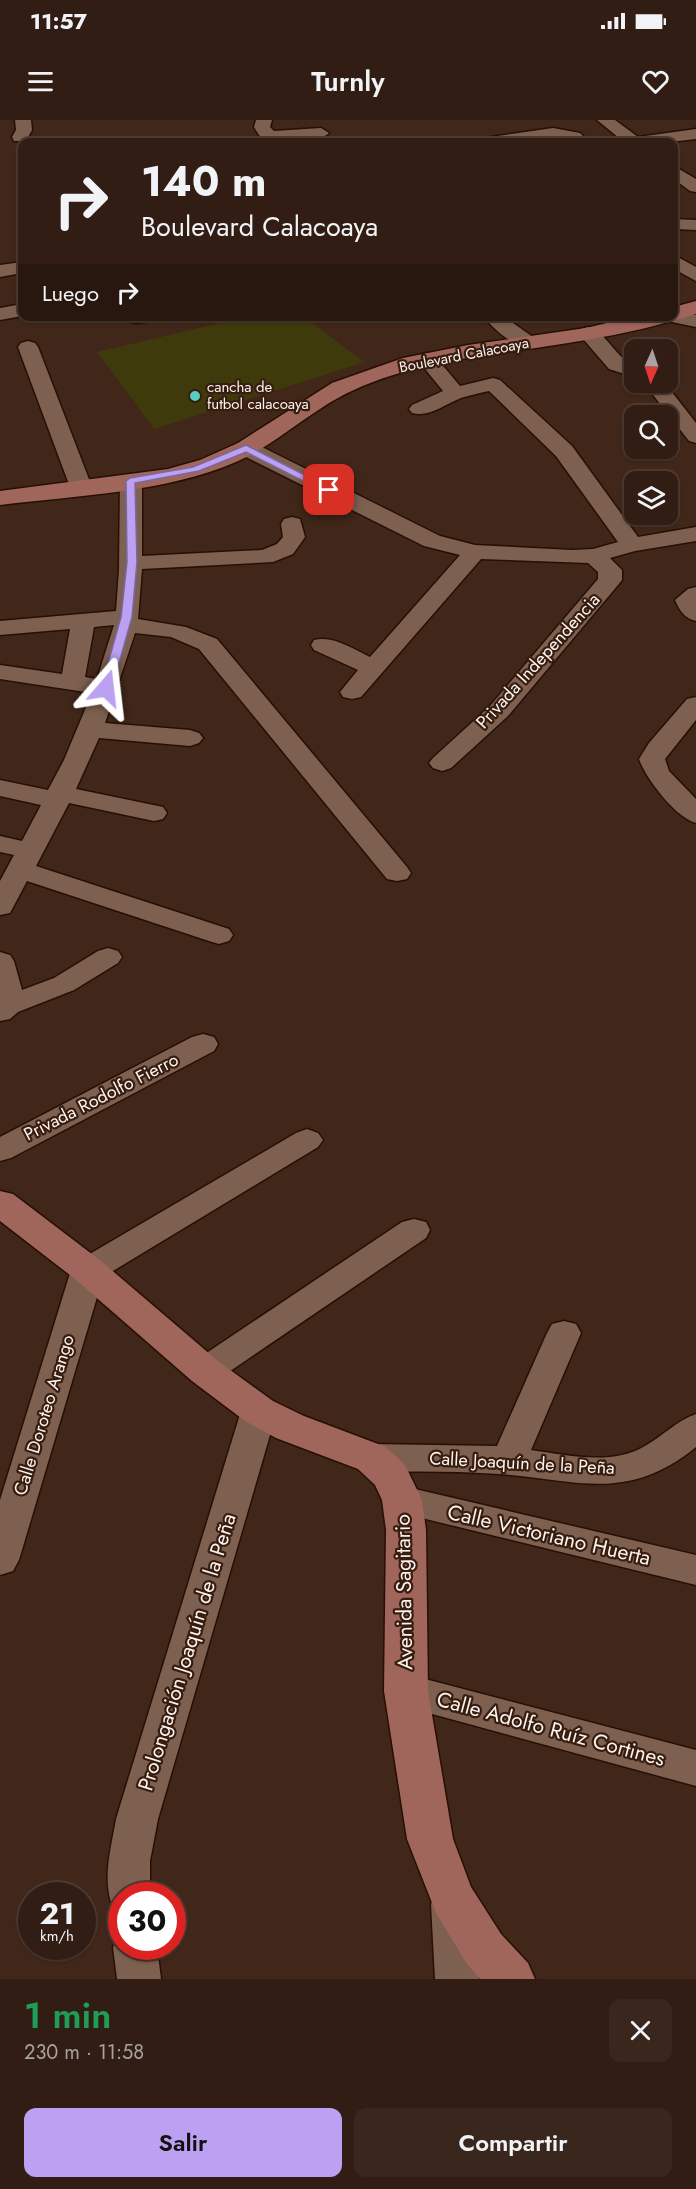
<!DOCTYPE html>
<html lang="es">
<meta charset="utf-8">
<style>
body{margin:0;font-family:Jost,sans-serif;background:#39261c;color:#f1f3f6;height:100vh;display:flex;flex-direction:column;font-size:22px;white-space:nowrap}
*{box-sizing:border-box;margin:0}
p{font-size:20px;color:#a8a2a0}
.icon{flex:none;width:33px;height:33px;fill:none;stroke:currentColor;stroke-width:2;stroke-linecap:round;stroke-linejoin:round}
.map{position:relative;height:1859px;overflow:hidden}
.sheet{display:flex;flex-direction:column;background:#311d13;flex:1}
.sheet>*{flex:none}
.hud{position:absolute;left:18px;top:18px;width:660px;height:183px;border-radius:12px;box-shadow:0 2px 4px #0004,0 0 0 2px #4c3b33;background:#311d13;color:#f1f3f6;overflow:hidden}
.needle{width:39px;rotate:183deg}
.buttons{position:absolute;left:624px;top:219px;display:grid;gap:12px}
.buttons a{display:grid;place-items:center;width:54px;height:54px;border-radius:12px;background:#311d13;box-shadow:0 2px 4px #0004,0 0 0 2px #4c3b33;font-size:30px}
.speed{position:absolute;left:18px;top:1762px;display:flex;gap:12px;font-size:30px;font-weight:700;text-align:center}
.speed>*{display:grid;place-content:center;width:78px;height:78px;border-radius:50%;background:#311d13;box-shadow:0 2px 4px #0004,0 0 0 2px #4c3b33;line-height:1}
.speed small{font-size:15px;font-weight:400}
.speed .limit{border:9px solid #d22;background:#fff;color:#111}
.pin{position:absolute;display:grid;place-items:center;width:51px;height:51px;color:#fff;margin:-26px;border-radius:12px;box-shadow:0 3px 9px #0006}
.me{position:absolute;width:66px;margin:-33px;rotate:17deg;stroke-linejoin:round;filter:drop-shadow(0 0 4px #0008)}
.turn{display:flex;align-items:center;gap:21px;height:126px;padding:0 24px;font-size:27px}
.turn .icon{width:78px;height:78px;stroke-width:2.5}
.turn b{display:block;font-size:42px;line-height:51px}
.then{display:flex;align-items:center;height:57px;padding:0 24px;background:#0003;gap:12px;font-size:22px}
.round{display:grid;place-items:center;flex:none;width:63px;height:63px;border-radius:12px;background:#39261c}
.summary{display:flex;align-items:center;justify-content:space-between;height:102px;padding:0 24px}
h1{font-size:36px;font-weight:600;line-height:45px;color:#1e9e55}
.cta{display:flex;gap:12px;margin-top:auto;padding:12px 24px}
.cta a{flex:1;height:69px;border-radius:12px;background:#bca0f2;color:#111;font-size:24px;font-weight:600;line-height:69px;text-align:center}
.cta a+a{background:#39261c;color:#f1f3f6}
.status{display:flex;justify-content:space-between;align-items:center;height:42px;padding:0 30px;background:#311d13;direction:ltr}
.status svg{height:16px;fill:currentColor}
header{display:flex;justify-content:space-between;align-items:center;height:78px;padding:0 24px;background:#311d13;font-size:27px;font-weight:600}
.map>svg:first-child{display:block}
.green{fill:#3f3a0c}
.lines{fill:none;stroke-linecap:round;stroke-linejoin:round}
.street-casing{stroke:#270f03;stroke-width:3}
.secondary-casing{stroke:#270f03;stroke-width:3}
.street{fill:#7e6050;fill-rule:evenodd}
.secondary{fill:#a0655b;fill-rule:evenodd}
.route{fill:#bca0f2;stroke:#7a689d;stroke-width:1.5}
.poi-dot{fill:#56cec3;stroke:#361d0f;stroke-width:2}
.labels{text-anchor:middle;dominant-baseline:central;stroke-width:4.5;stroke-linejoin:round;paint-order:stroke}
.far-street-label{font-size:15px;fill:#fdf2ed;stroke:#361d0f}
.far-poi-label{font-size:15px;fill:#fdf2ed;stroke:#361d0f;text-anchor:start}
.street-label{font-size:18px;fill:#fdf2ed;stroke:#361d0f}
.near-street-label{font-size:21px;fill:#fdf2ed;stroke:#361d0f}
</style>
<div class="status"><b>11:57</b><svg viewBox="0 0 49 12"><path d="M0 12V9h3v3zM5 12V6h3v6zM10 12V3h3v9zM15 12V0h3v12zM26 1h20v11H26zM47 4h2v5h-2z"/></svg></div>
<header><svg class="icon" aria-label="menu" viewBox="0 0 24 24"><path d="M4 6h16M4 12h16M4 18h16"/></svg>Turnly<svg class="icon" aria-label="heart" viewBox="0 0 24 24"><path d="M12 20l-8-8c-3-5 5-10 8-4 3-6 11-1 8 4z"/></svg></header>
<div class="map">
<svg width="696" height="1859" viewBox="0 0 696 1859">
<rect width="100%" height="100%" fill="#412719"/>
<path class="green" d="M 302,196 L 365,242 L 154,309 L 97,232 L 246,197 Z"/>
<g class="lines">
<defs>
<path id="street" d="M 15,0 L 31,0 L 32,10 L 26,21 L 14,21 L 12,17 L 16,10 Z
M 256,0 L 272,0 L 270,7 L 274,11 L 321,8 L 329,13 C 323,21 271,25 263,19 C 259,16 256,10 254,7 Z
M 597,0 L 615,0 L 638,17 L 696,9 L 696,19 L 670,22 L 624,22 Z
M 553,8 L 580,13 L 589,22 C 576,23 566,18 553,18 C 529,18 506,25 483,22 L 491,17 Z
M 674,46 L 696,59 L 696,72 L 690,71 L 674,59 Z
M 674,99 L 696,100 L 696,110 L 674,109 Z
M 674,135 L 696,147 L 696,161 L 674,149 Z
M 22,142 L 22,153 L 0,157 L 0,145 Z
M 22,184 L 22,196 L 0,200 L 0,188 Z
M 674,191 L 696,195 L 696,207 L 662,200 L 660,196 L 674,196 Z
M 124,196 L 147,196 L 148,198 L 145,202 C 137,204 129,204 124,196 Z
M 484,196 L 503,196 L 540,222 L 537,226 C 518,231 494,211 484,196 Z
M 588,207 C 607,212 615,238 634,245 L 634,257 L 609,249 L 578,213 L 581,209 Z
M 28,221 L 35,223 L 38,227 L 92,367 L 89,372 L 81,374 L 73,372 L 70,367 L 18,227 L 21,223 Z
M 427,233 L 434,235 L 460,266 L 493,258 L 500,260 L 572,326 L 638,417 L 696,407 L 696,421 L 635,431 L 610,438 L 622,450 L 622,460 L 618,465 L 508,596 L 451,648 L 442,651 L 433,648 L 429,643 L 433,638 L 490,586 L 598,459 L 598,452 L 588,443 L 481,439 L 361,577 L 352,579 L 343,577 L 340,572 L 358,550 L 314,530 L 311,525 L 314,520 C 333,515 353,529 370,537 L 460,435 L 424,426 L 238,333 L 235,328 L 238,323 L 246,322 L 254,323 L 440,416 L 475,425 L 572,430 L 593,429 L 618,422 L 556,336 L 489,271 C 480,273 470,275 461,278 C 445,284 429,298 412,293 L 409,289 L 412,285 L 443,271 L 417,239 L 420,235 Z
M 643,262 L 664,262 L 696,303 L 696,323 L 689,321 Z
M 131,354 L 139,356 L 142,361 L 142,436 L 262,430 L 277,424 L 283,417 L 281,404 L 284,399 L 292,397 L 300,399 L 305,417 L 293,434 L 273,442 L 142,449 L 138,499 L 186,507 L 217,519 L 407,747 L 411,753 L 407,759 L 397,761 L 387,759 L 199,529 L 171,517 L 135,513 L 105,603 L 190,610 L 199,613 L 203,618 L 199,623 L 190,626 L 99,618 L 76,669 L 163,687 L 167,693 L 163,699 L 154,701 L 69,683 L 36,746 L 229,809 L 233,815 L 229,821 L 219,824 L 209,821 L 27,761 L 10,793 L 0,795 L 0,761 L 14,735 L 0,732 L 0,716 L 22,721 L 41,685 L 0,676 L 0,660 L 48,670 L 64,640 L 92,573 L 0,559 L 0,545 L 62,554 L 70,509 L 0,515 L 0,501 L 116,491 L 119,450 L 120,361 L 123,356 ZM 114,505 L 97,559 L 85,557 L 94,507 Z
M 696,467 L 696,501 C 684,498 680,491 675,480 L 688,469 Z
M 696,577 L 696,600 L 665,639 L 669,651 L 696,679 L 696,703 C 676,698 646,659 639,639 L 649,623 L 687,579 Z
M 108,828 L 118,831 L 122,837 L 118,843 L 74,870 L 18,892 L 10,899 L 0,901 L 0,832 L 10,835 L 14,841 L 22,870 L 54,858 L 98,831 Z
M 203,914 L 214,917 L 218,924 L 214,931 L 11,1038 L 0,1041 L 0,1017 L 192,917 Z
M 307,1009 L 318,1013 L 323,1020 L 318,1027 L 103,1157 L 19,1440 L 13,1451 L 0,1455 L 0,1380 L 71,1150 L 76,1142 L 296,1013 Z
M 414,1099 L 426,1102 L 430,1110 L 426,1118 L 217,1260 L 205,1264 L 193,1260 L 188,1251 L 193,1242 L 402,1102 Z
M 564,1201 L 576,1204 L 581,1213 L 531,1330 C 567,1335 612,1346 645,1326 C 663,1316 676,1301 696,1294 L 696,1327 C 627,1383 579,1360 500,1354 C 457,1351 415,1351 372,1352 L 359,1348 L 354,1338 L 359,1328 L 372,1324 L 497,1326 L 547,1213 L 552,1204 Z
M 259,1278 L 271,1282 L 277,1291 L 158,1699 L 150,1741 L 150,1776 L 122,1776 L 122,1792 L 114,1790 C 101,1761 111,1729 116,1699 L 241,1291 L 247,1282 Z
M 402,1366 L 696,1435 L 696,1465 L 389,1390 L 384,1380 L 389,1370 Z
M 406,1554 L 696,1630 L 696,1666 L 392,1583 L 386,1571 L 392,1559 Z
M 452,1765 L 467,1770 L 473,1784 L 479,1859 L 435,1859 L 431,1784 L 437,1770 Z
M 122,1812 L 122,1827 L 157,1827 L 161,1859 L 117,1859 L 113,1827 Z"/>
<path id="secondary" d="M 696,181 L 696,194 C 661,205 623,214 586,220 C 520,232 453,236 390,256 C 365,264 342,274 320,289 C 292,307 266,329 236,342 C 168,372 74,376 0,385 L 0,371 L 168,349 L 200,340 L 238,323 L 332,263 L 403,238 L 468,225 L 586,208 L 636,196 L 674,196 L 674,187 Z
M 0,1071 L 13,1074 L 101,1141 L 218,1241 L 273,1281 L 304,1296 L 386,1327 L 405,1345 L 422,1380 L 426,1410 L 428,1571 L 453,1719 L 471,1767 L 501,1814 L 528,1843 L 535,1859 L 480,1859 L 467,1844 L 436,1793 L 407,1719 L 384,1571 L 386,1410 L 382,1380 L 375,1365 L 358,1349 L 276,1318 L 245,1301 L 192,1261 L 75,1159 L 0,1101 Z"/>
</defs>
<use href="#street" class="street-casing"/>
<use href="#secondary" class="secondary-casing"/>
<use href="#street" class="street"/>
<use href="#secondary" class="secondary"/>
</g>
<path class="route" d="M 246,325 L 334,370 L 325,372 L 246,332 L 199,351 L 135,363 L 137,442 L 132,497 L 112,568 L 106,572 L 103,571 L 101,568 L 121,497 L 127,442 L 126,361 L 130,358 L 193,347 Z"/>
<circle class="poi-dot" cx="195" cy="276" r="6"/>
<g class="labels">
<g class="far-street-label">
<text transform="translate(464 235) rotate(-11)">Boulevard Calacoaya</text>
</g>
<g class="far-poi-label">
<text x="207" y="267">cancha de<tspan x="207" dy="17">futbol calacoaya</tspan></text>
</g>
<g class="street-label">
<text transform="translate(538 541) rotate(-48)">Privada Independencia</text>
<text transform="translate(101 977) rotate(-27)">Privada Rodolfo Fierro</text>
<text transform="translate(44 1295) rotate(-73)">Calle Doroteo Arango</text>
<text transform="translate(522 1343) rotate(3)">Calle Joaquín de la Peña</text>
</g>
<g class="near-street-label">
<text transform="translate(549 1415) rotate(13)">Calle Victoriano Huerta</text>
<text transform="translate(404 1472) rotate(-91)">Avenida Sagitario</text>
<text transform="translate(187 1532) rotate(-73)">Prolongación Joaquín de la Peña</text>
<text transform="translate(551 1609) rotate(15)">Calle Adolfo Ruíz Cortines</text>
</g>
</g>
</svg>
<div class="buttons">
<a><svg class="needle" viewBox="-14 -14 28 28"><path d="M0-13l5 13h-10z" fill="#e53935"/><path d="M0 13l5-13h-10z" fill="#a8a2a0"/></svg></a>
<a><svg class="icon" aria-label="search" viewBox="0 0 24 24"><circle cx="10" cy="10" r="6"/><path d="M15 15l6 6"/></svg></a>
<a><svg class="icon" aria-label="layers" viewBox="0 0 24 24"><path d="M12 4l9 5-9 5-9-5zM3 14l9 5 9-5"/></svg></a>
</div>
<div class="speed"><div>21<small>km/h</small></div><div class="limit">30</div></div>
<div class="pin" style="left:329px;top:370px;background:#d93025"><svg class="icon" aria-label="arrive" viewBox="0 0 24 24"><path d="M6 21V4h12l-3 4 3 4H6"/></svg></div>
<svg class="me" style="left:106px;top:568px" viewBox="-20 -20 40 40"><path d="M0-17L14 15 0 8-14 15z" fill="#bca0f2" stroke="#fff" stroke-width="4"/></svg>
<div class="hud">
<div class="turn"><svg class="icon" aria-label="right" viewBox="0 0 24 24"><path d="M7 20v-9h11M14 6l5 5-5 5"/></svg><div><b>140 m</b>Boulevard Calacoaya</div></div>
<div class="then">Luego<svg class="icon" aria-label="right" viewBox="0 0 24 24"><path d="M7 20v-9h11M14 6l5 5-5 5"/></svg></div>
</div>
</div>
<section class="sheet">
<div class="summary"><div><h1>1 min</h1><p>230 m · 11:58</p></div><a class="round"><svg class="icon" aria-label="close" viewBox="0 0 24 24"><path d="M6 6l12 12M18 6L6 18"/></svg></a></div>
<div class="cta"><a>Salir</a><a>Compartir</a></div>
</section>
